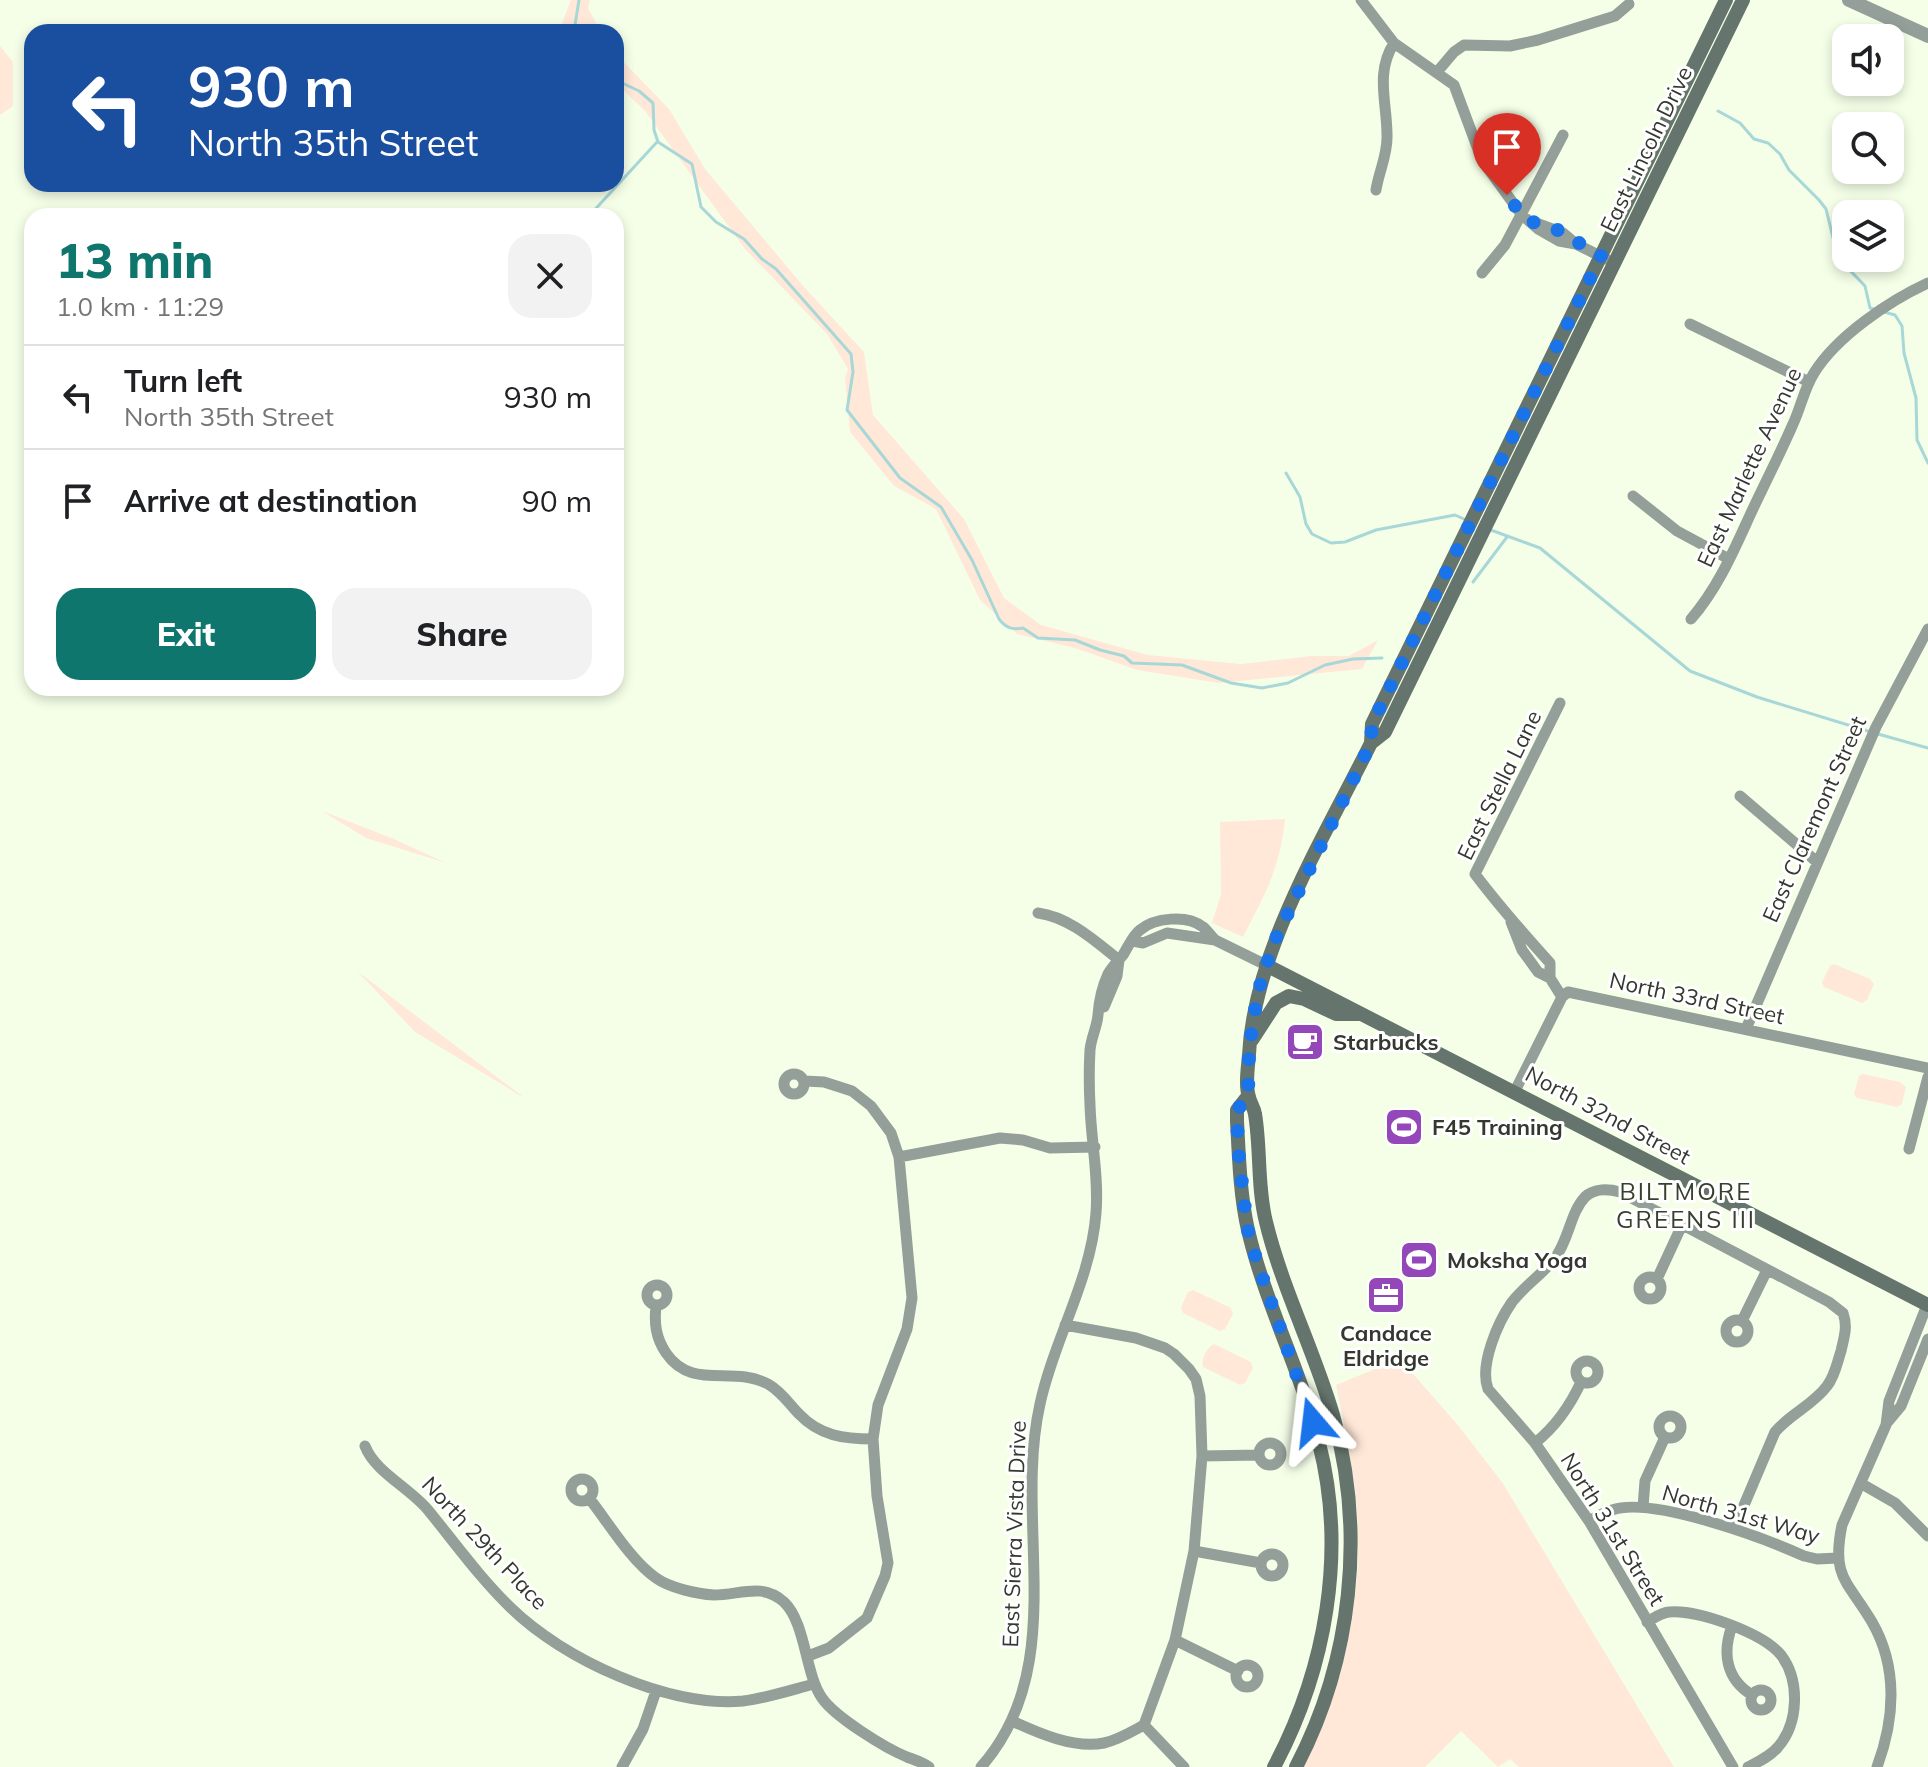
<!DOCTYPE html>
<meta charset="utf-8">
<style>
body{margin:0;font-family:Mulish,sans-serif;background:#f2f2f2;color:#202124;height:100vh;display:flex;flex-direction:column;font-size:30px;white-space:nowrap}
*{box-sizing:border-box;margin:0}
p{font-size:26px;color:#757577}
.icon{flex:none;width:44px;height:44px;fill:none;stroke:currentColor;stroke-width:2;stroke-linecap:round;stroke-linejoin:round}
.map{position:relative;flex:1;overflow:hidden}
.details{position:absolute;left:24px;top:208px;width:600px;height:488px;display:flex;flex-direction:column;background:#fff;border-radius:24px;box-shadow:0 4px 12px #0003}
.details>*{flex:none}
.banner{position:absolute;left:24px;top:24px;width:600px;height:168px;border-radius:24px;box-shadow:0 4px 12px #0003;background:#1a4fa0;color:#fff;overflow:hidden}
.controls{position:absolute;left:1832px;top:24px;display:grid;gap:16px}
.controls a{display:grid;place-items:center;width:72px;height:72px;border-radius:16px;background:#fff;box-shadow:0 4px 12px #0003;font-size:40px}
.pin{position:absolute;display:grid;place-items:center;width:68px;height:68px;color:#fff;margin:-82px -34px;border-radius:50% 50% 50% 0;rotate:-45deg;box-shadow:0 0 8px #0007}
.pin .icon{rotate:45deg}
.me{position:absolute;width:88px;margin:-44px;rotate:343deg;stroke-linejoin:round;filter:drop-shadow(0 0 6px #0008)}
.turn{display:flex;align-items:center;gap:28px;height:168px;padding:0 32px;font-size:36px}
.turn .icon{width:104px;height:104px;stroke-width:2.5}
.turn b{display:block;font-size:56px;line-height:68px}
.round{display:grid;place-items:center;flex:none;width:84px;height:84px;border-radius:24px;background:#f2f2f2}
.headline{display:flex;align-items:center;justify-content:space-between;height:136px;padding:0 32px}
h1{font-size:48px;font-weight:800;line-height:60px;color:#0f766e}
.button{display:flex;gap:16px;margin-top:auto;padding:16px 32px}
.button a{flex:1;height:92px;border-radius:24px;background:#0f766e;color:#fff;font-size:32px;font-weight:800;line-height:92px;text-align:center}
.button a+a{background:#f2f2f2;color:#202124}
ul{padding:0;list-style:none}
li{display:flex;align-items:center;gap:24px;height:104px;padding:0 32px;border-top:2px solid #e0e0e0}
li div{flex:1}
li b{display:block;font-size:30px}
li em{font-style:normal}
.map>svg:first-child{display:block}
.green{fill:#ffe8d8}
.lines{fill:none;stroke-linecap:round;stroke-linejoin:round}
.stream{stroke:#a7d7d7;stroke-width:3}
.minor{stroke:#959f99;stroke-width:11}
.tertiary{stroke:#959f99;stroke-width:14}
.secondary{stroke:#65746c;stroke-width:14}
.route{stroke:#1a73e8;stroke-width:14;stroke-dasharray:0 25.2}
.labels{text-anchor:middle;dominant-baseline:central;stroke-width:6;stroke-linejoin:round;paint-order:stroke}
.street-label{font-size:22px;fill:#34382f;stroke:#fff}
.poi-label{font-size:22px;font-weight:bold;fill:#34382f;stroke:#fff;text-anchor:start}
.neighbourhood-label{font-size:24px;letter-spacing:2px;fill:#373f2d;stroke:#fff}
</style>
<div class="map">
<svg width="1928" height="1767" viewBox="0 0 1928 1767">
<rect width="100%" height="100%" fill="#f5ffe8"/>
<path class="green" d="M 571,0 L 590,0 L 588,8 L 601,32 L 563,32 L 562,23 Z
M 0,46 L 13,62 L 13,106 L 0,115 Z
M 616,54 L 669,109 L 705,169 L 805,288 L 864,352 L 873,415 L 964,519 L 1004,598 L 1041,625 L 1148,655 L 1241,664 L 1311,656 L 1349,656 L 1378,640 L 1362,669 L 1219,683 L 1137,670 L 1078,649 L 1017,634 L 980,600 L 936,509 L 894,486 L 850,432 L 845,378 L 848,369 L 827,334 L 745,249 L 645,111 L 616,83 Z
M 322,811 L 394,839 L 446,863 L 366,838 Z
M 1285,819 C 1280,869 1265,894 1243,937 L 1212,923 L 1221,894 L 1220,822 Z
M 1834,964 L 1870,979 L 1874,984 L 1867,1000 L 1862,1003 L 1824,987 L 1822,982 L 1830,966 Z
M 357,971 L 526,1099 L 415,1032 Z
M 1863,1074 L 1900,1082 L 1906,1087 L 1902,1104 L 1897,1107 L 1857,1098 L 1854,1094 L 1859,1076 Z
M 1193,1290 L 1231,1308 L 1233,1314 L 1225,1329 L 1220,1331 L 1183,1313 L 1181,1307 L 1188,1292 Z
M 1214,1344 L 1251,1362 L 1253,1368 L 1245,1383 L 1240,1385 L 1203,1367 C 1201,1359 1206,1348 1214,1344 Z
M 1400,1359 L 1457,1424 L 1502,1482 L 1674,1767 L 1519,1767 L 1510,1759 L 1498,1767 L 1461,1731 L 1425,1767 L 1304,1767 C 1345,1687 1365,1590 1356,1500 C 1352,1462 1344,1423 1336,1385 Z"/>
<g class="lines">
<path class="stream" d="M 579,0 L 575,25 L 580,32
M 616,80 L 639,91 L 653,103 L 654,130 L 658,142 L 692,164 L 701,207 L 716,222 L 744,239 L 762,259 L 776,269 L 851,354 L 853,372 L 847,410 L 900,478 L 941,507 L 972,560 L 999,619 C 1006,628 1012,630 1023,628 L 1038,638 L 1075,640 L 1100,650 L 1124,656 L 1132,663 L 1182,665 L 1231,683 L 1262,688 L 1288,683 L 1325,665 L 1353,659 L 1382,658
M 1718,111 L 1740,123 L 1754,139 L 1768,143 L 1780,154 L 1789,170 L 1819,200 L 1826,209 L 1838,258 L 1865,286 L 1870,308 L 1877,310
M 589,216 L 657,142
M 1884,312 L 1895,315 L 1902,326 L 1904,353 L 1916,398 L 1917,440 L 1928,463
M 1286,473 L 1300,497 L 1306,524 L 1312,534 L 1331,543 L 1345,542 L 1376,530 L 1455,515 L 1466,520
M 1488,529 L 1540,548 L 1690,671 L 1757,697 L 1871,732
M 1473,582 L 1507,537
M 1878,734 L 1928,748"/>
<path class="minor" d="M 1361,0 L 1394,43 L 1454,85 L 1482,160 L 1521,214 L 1538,229 L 1559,241 L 1576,244
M 1437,72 L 1454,52 L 1464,45 L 1510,46 L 1538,40 L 1615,16 L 1629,4
M 1376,190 C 1379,171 1388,154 1387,135 C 1387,102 1375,73 1394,43
M 1536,223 L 1563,233 L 1576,244 L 1606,259
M 1482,273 L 1505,245 L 1563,135
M 1690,324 L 1809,382
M 1633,496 L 1677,531 L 1729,559
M 1691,619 C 1718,588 1734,550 1751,513 C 1765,483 1780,454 1793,424 C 1801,407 1804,389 1814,373 C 1837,336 1889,301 1928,283
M 1740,796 L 1817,862
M 1038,913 C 1069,917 1095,941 1119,960
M 1511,922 L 1522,950 L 1538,972 L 1550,978 L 1562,997
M 1133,941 L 1143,943 L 1167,933 L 1215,940 L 1266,965
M 1550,978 L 1550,963 C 1523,933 1499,906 1475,874 L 1560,703
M 1104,1007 L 1117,976 L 1119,960
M 1746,1029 L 1876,727 L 1928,629
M784 1084a10 10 0 1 1 20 0a10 10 0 1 1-20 0Z
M 805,1081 L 824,1082 L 852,1091 L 871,1106 L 891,1133 L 899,1157 L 912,1298 L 907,1329 L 878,1405 L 873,1439 L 877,1496 L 888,1563 L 885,1576 L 867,1618 L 829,1648 L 808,1656
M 1515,1091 L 1562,997 L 1568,992 L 1928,1068
M 1909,1149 L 1928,1077
M 899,1157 L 1000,1138 L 1023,1140 L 1050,1148 L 1095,1147
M1639 1288a11 11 0 1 1 22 0a11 11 0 1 1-22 0Z
M 1657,1279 L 1682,1225
M647 1295a10 10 0 1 1 20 0a10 10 0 1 1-20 0Z
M 656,1306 C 654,1324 656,1338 666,1353 C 692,1391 732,1365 768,1384 C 782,1392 789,1404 799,1414 C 820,1436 844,1439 873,1439
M1726 1331a11 11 0 1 1 22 0a11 11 0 1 1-22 0Z
M 1742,1321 L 1767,1270
M1576 1372a11 11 0 1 1 22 0a11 11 0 1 1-22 0Z
M1659 1427a11 11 0 1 1 22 0a11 11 0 1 1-22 0Z
M 1886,1424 L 1901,1406 L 1928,1339
M 1535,1443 C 1555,1427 1570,1406 1581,1382
M1259 1454a11 11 0 1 1 22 0a11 11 0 1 1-22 0Z
M 365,1446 C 375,1472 410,1488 428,1510 C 455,1543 480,1578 511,1608 C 563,1659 669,1708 743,1701 C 767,1698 791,1690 814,1684
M 1202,1456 L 1259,1455
M571 1490a11 11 0 1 1 22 0a11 11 0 1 1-22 0Z
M 1862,1484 L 1895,1503 L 1928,1536
M 589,1498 C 608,1522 631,1561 656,1578 C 670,1588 697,1594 714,1595 C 740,1595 762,1582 784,1602 C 806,1623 805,1674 822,1698 C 835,1717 885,1748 907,1757 C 915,1760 922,1762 929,1767
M 1643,1507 L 1645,1481 L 1665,1437
M 1589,1521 C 1596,1517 1604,1512 1612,1510 C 1652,1496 1764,1538 1804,1556 L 1817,1559 L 1838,1558
M 1194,1551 L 1261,1563
M1261 1565a11 11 0 1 1 22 0a11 11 0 1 1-22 0Z
M 1647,1622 C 1654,1618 1660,1613 1669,1612 C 1697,1609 1763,1633 1781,1655 C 1800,1680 1799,1723 1778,1747 C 1771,1756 1758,1762 1748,1767
M 1732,1626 C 1722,1653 1726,1679 1752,1695
M 1175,1640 L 1238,1671
M1236 1676a11 11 0 1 1 22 0a11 11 0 1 1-22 0Z
M1751 1700a10 10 0 1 1 20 0a10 10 0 1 1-20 0Z
M 1012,1721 C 1038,1733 1074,1749 1104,1743 C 1118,1740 1131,1732 1144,1725 L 1175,1640 L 1194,1551 L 1202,1456 L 1200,1396 L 1196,1379 L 1189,1369 L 1174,1354 L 1165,1348 L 1136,1338 L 1065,1325
M 1144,1725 L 1184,1767
M 622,1767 L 643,1729 L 656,1691
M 981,1767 C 1071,1665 1013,1524 1040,1404 C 1054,1339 1091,1280 1096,1213 C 1099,1177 1091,1141 1090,1105 C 1089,1087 1089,1068 1090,1050 C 1091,1038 1097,1027 1098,1015 C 1099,1001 1102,987 1108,974 C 1112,967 1118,961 1123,955 C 1128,947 1133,935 1140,930 C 1154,918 1187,914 1203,927 C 1207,930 1211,936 1215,940
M 1733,1767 L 1589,1521 L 1535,1443 L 1488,1389 C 1479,1365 1498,1322 1512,1302 C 1524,1286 1543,1274 1555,1258 C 1569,1240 1570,1213 1585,1197 C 1594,1188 1609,1189 1620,1192 L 1829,1302 L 1843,1313 C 1848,1327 1844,1337 1841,1351 C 1837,1363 1835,1376 1827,1386 C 1813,1405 1790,1414 1775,1432 L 1734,1529
M 1877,1767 C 1895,1719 1898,1667 1872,1622 C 1848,1581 1831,1578 1842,1525 L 1886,1425 L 1889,1401 L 1927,1305"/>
<path class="tertiary" d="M 1849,0 L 1928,36"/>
<path class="secondary" d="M 1371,743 L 1385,732 L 1743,0
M 1266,965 L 1928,1305
M 1252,1040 L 1276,1003 L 1289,996 L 1304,999 L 1336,1014 L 1361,1014
M 1248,1096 L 1237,1110 L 1237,1121 C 1239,1157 1240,1195 1248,1230 C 1265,1303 1301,1371 1319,1443 C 1347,1552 1326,1669 1274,1767
M 1296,1767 C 1352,1660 1366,1532 1333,1415 C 1314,1350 1282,1288 1266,1222 C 1257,1186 1261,1150 1255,1114 C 1254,1107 1250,1103 1249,1097 C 1245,1085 1248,1067 1249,1055 C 1254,950 1325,836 1371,743 L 1372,724 L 1726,0"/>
</g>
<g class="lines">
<path class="route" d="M 1313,1422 L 1257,1262 L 1247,1227 L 1238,1148 L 1237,1110 L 1248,1096 L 1249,1054 L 1253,1020 L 1261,981 L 1275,940 L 1371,743 L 1372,724 L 1601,256 C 1588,249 1576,241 1563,233 C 1554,227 1543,226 1533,222 C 1522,218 1514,204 1507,195"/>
</g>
<defs>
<symbol id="cafe-square" viewBox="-11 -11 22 22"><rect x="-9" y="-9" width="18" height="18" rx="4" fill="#9447b8" stroke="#fff"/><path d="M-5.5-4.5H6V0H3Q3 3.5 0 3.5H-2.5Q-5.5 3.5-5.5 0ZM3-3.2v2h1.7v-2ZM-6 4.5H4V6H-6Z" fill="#fff"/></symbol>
<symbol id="stadium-square" viewBox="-11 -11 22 22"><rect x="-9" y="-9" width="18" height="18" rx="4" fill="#9447b8" stroke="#fff"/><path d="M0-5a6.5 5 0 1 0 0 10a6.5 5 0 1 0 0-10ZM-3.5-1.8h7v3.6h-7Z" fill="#fff"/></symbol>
<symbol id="office-square" viewBox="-11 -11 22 22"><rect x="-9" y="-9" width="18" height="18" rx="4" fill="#9447b8" stroke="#fff"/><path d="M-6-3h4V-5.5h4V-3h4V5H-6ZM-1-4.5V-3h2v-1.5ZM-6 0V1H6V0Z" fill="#fff"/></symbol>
</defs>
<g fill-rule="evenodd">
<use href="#cafe-square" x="1283" y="1020" width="44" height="44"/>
<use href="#stadium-square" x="1382" y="1105" width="44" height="44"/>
<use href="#stadium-square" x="1397" y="1238" width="44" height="44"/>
<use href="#office-square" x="1364" y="1273" width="44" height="44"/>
</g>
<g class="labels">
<g class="street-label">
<text transform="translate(1646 149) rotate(-64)">East Lincoln Drive</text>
<text transform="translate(1749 467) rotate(-65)">East Marlette Avenue</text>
<text transform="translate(1499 785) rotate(-64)">East Stella Lane</text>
<text transform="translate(1814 819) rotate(-66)">East Claremont Street</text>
<text transform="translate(1697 998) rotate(12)">North 33rd Street</text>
<text transform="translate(1608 1115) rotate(28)">North 32nd Street</text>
<text transform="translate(1741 1514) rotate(16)">North 31st Way</text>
<text transform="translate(1613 1529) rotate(58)">North 31st Street</text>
<text transform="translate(1014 1534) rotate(-88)">East Sierra Vista Drive</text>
<text transform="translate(485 1543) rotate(47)">North 29th Place</text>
</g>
<g class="poi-label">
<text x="1333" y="1042">Starbucks</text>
<text x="1432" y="1127">F45 Training</text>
<text x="1447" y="1260">Moksha Yoga</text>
<text x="1386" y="1333" text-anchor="middle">Candace<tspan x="1386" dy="25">Eldridge</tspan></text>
</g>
<g class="neighbourhood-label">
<text x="1686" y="1191">BILTMORE<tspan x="1686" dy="28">GREENS III</tspan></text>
</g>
</g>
</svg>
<div class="controls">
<a><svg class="icon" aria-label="sound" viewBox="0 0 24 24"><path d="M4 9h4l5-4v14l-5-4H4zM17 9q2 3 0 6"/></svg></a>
<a><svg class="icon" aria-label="search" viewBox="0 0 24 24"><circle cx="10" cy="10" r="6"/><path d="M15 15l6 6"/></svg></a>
<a><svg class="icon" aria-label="layers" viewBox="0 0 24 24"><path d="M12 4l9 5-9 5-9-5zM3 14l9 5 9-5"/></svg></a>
</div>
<div class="pin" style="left:1507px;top:195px;background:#d93025"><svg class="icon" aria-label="arrive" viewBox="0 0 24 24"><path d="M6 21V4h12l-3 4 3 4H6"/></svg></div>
<svg class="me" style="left:1313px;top:1422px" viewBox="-20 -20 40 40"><path d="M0-17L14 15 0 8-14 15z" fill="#1a73e8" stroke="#fff" stroke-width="4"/></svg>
<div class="banner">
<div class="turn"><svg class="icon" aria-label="left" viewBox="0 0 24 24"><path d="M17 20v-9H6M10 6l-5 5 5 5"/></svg><div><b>930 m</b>North 35th Street</div></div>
</div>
<section class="details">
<div class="headline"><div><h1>13 min</h1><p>1.0 km · 11:29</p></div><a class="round"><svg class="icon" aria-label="close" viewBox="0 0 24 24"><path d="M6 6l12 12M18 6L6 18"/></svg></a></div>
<ul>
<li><svg class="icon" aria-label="left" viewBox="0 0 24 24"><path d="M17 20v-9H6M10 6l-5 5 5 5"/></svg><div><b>Turn left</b><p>North 35th Street</p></div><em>930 m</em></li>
<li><svg class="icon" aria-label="arrive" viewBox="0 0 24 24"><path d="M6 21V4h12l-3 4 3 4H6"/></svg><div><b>Arrive at destination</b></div><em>90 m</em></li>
</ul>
<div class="button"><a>Exit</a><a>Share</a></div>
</section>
</div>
